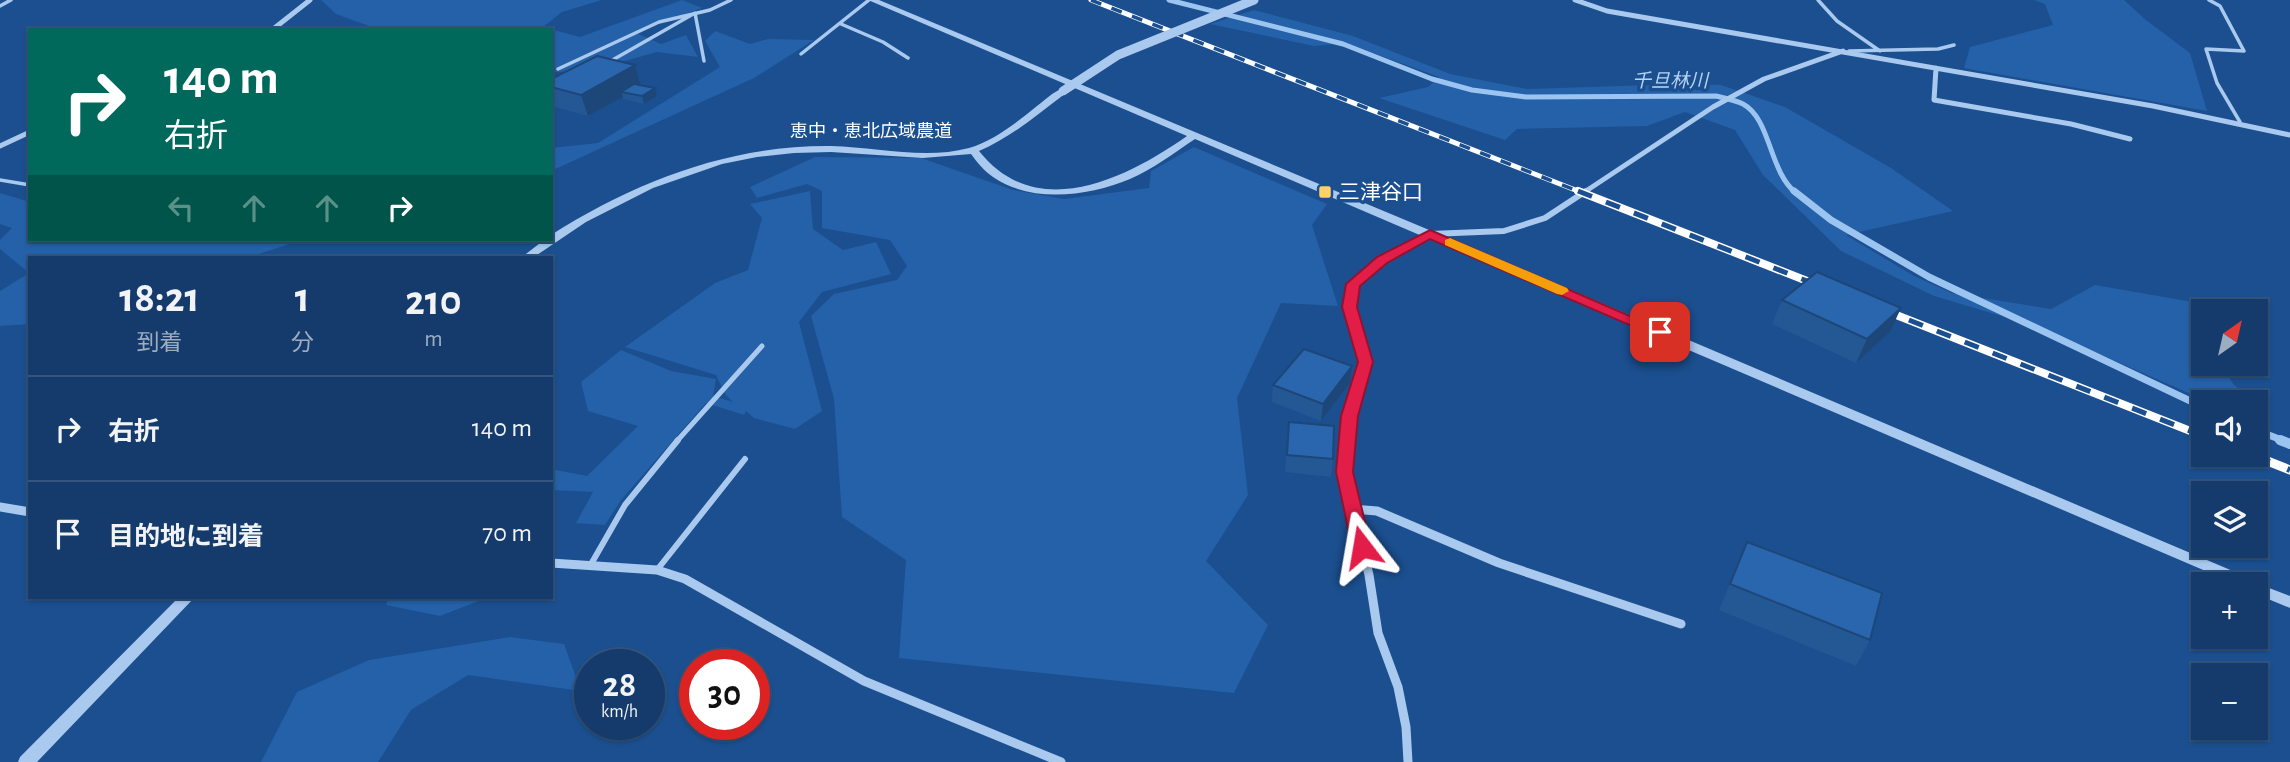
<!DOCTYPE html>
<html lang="ja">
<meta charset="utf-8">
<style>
body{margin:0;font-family:"Alegreya Sans","Noto Sans JP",sans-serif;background:#1d4271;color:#f1f3f6;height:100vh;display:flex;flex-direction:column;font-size:26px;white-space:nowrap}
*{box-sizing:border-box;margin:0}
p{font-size:23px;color:#9dadc1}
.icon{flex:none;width:38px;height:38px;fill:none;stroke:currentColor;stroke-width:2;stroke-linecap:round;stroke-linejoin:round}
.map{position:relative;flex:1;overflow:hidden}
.details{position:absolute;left:28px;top:256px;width:525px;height:343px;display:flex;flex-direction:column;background:#143b6b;border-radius:0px;box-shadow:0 2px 5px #0004,0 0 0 2px #33557e}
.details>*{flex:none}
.guide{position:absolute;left:28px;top:28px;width:525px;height:214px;border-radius:0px;box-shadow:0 2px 5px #0004,0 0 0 2px #33557e;background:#00695c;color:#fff;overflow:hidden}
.needle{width:46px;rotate:34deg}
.buttons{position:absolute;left:2191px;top:299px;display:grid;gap:14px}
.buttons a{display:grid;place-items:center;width:77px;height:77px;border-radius:0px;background:#143b6b;box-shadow:0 2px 5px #0004,0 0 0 2px #33557e;font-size:35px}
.speed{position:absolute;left:574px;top:649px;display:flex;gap:14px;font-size:35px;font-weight:700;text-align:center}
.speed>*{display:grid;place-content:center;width:91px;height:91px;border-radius:50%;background:#143b6b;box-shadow:0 2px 5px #0004,0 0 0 2px #33557e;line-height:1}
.speed small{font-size:18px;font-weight:400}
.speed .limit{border:10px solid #d22;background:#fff;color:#111}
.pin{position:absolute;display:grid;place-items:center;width:60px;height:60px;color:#fff;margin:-30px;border-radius:14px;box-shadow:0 4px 10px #0006}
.me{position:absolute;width:77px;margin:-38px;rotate:346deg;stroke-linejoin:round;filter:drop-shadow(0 0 5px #0008)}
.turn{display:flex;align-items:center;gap:24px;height:147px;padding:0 21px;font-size:32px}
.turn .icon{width:91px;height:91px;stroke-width:2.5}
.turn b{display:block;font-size:49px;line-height:60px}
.lanes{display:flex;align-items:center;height:66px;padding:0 21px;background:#0003;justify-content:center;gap:35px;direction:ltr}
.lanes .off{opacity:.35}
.eta{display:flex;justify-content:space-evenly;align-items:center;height:119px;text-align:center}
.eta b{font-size:42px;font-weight:700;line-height:49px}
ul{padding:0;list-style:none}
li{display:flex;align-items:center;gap:21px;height:105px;padding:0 21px;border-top:2px solid #33557e}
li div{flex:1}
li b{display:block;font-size:26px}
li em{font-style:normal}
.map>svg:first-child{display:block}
.green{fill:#2461a8}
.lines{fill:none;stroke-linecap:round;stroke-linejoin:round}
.stream-far2{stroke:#9cc4f0;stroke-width:5}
.stream-far1{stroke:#9cc4f0;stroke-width:7}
.stream{stroke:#9cc4f0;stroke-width:10}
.service-far2{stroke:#a9c9ee;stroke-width:3.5}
.service-far1{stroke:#a9c9ee;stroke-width:5}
.service{stroke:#a9c9ee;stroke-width:6}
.minor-far2{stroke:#a9c9ee;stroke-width:5}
.minor-far1{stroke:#a9c9ee;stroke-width:6}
.minor{stroke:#a9c9ee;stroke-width:9}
.tertiary{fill:#a9c9ee;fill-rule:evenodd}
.rail-far2-casing{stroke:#fff;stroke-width:5}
.rail-far1-casing{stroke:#fff;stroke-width:8}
.rail-casing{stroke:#fff;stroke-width:9}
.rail-far2{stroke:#1b4f8f;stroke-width:3.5;stroke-dasharray:11;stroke-linecap:butt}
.rail-far1{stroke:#1b4f8f;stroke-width:5;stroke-dasharray:15;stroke-linecap:butt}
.rail{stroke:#1b4f8f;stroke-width:6;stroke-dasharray:19;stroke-linecap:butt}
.tertiary-bridge{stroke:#a9c9ee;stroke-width:9}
.wall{fill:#245895}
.shaded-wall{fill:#1d4779}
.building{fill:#2a66ad;stroke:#1d4779;stroke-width:2}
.route{fill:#e11d48;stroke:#92132f;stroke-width:2}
.slow{fill:#f59e0b}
.poi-dot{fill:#ffd166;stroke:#1b4f8f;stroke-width:2.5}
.labels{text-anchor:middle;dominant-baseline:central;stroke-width:7;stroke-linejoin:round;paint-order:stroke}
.far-street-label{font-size:18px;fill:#fff;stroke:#1b4f8f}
.far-water-label{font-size:19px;font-style:italic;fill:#b5d3f5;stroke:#1b4f8f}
.poi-label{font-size:21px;fill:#fff;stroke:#1b4f8f;text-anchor:start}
</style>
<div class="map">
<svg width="2290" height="762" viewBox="0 0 2290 762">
<rect width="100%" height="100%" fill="#1b4f8f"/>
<path class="green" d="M 321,0 L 602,0 L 562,12 L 543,27 L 580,37 L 682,0 L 702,8 L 634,32 L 661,44 L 686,35 L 698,57 L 657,52 L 589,71 L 551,72 L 551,30 L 380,30 L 336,14 Z
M 2034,0 L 2124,0 L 2146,20 L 2190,53 L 2207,111 L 1964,68 L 1970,47 L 2053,25 L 2045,4 Z
M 1254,10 L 1353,36 L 1450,74 L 1527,89 L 1682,84 L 1721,85 L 1785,107 L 1891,168 L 1953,211 L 1846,235 L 1914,276 L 1952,293 L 2051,309 L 2095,285 L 2216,306 L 2212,311 L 2203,312 L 2203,324 L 2198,331 L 2203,339 L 2203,364 L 2220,364 L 2234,385 L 2268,411 L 2256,416 L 2256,402 L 2209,402 L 2038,327 L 1934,296 L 1841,251 L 1763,175 L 1735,130 L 1685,112 L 1647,126 L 1517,129 L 1505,140 L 1379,98 L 1428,87 L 1439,77 L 1346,43 L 1314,46 L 1210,24 Z
M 715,31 L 750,44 L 768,39 L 814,40 L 754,78 L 551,171 L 551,148 L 598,143 L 720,67 L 705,41 Z
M 1194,147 L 1327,204 L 1312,225 L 1338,306 L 1281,303 L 1237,398 L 1248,495 L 1206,561 L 1268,625 L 1234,693 L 899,658 L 906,560 L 842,517 L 834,399 L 811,316 L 834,294 L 897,280 L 907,266 L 890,240 L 822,228 L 822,191 L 807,184 L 757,198 L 750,187 L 815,157 L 921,158 L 1013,190 L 1064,199 L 1149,188 L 1151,171 Z
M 810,191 L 813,229 L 843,250 L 876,242 L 891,274 L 822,292 L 799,322 L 822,411 L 795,429 L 754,418 L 746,411 L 744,415 L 706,403 L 621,500 L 605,525 L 576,523 L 593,492 L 551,490 L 551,469 L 587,476 L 638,426 L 588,411 L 581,382 L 621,350 L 671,371 L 716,379 L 713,396 L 733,402 L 725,394 L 716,375 L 625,347 L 715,283 L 748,270 L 762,218 L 750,204 Z
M 0,193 L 30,202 L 30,240 L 302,240 L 249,257 L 30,257 L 30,324 L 0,326 L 0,291 L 29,273 L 0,249 L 0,240 L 12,228 L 0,224 Z
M 389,597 L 489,597 L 440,616 L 386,605 Z
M 510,637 L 564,644 L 581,691 L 468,675 L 411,710 L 378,762 L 261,762 L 297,692 L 369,660 Z"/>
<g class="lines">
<path class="stream-far2" d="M 1169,0 L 1343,44 L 1432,79 L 1472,90 L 1526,97 L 1716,96 C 1724,98 1735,100 1743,104 C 1771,119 1769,172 1796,193"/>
<path class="stream-far1" d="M 1794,191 L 1831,220 L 1929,277 L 2203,407
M 2256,430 L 2284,441"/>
<path class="stream" d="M 2280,440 L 2290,444"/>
<path class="service-far2" d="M 1818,0 L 1837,21 L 1880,51
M 2209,0 L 2220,6 L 2244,51 L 2206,49 L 2217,83 L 2240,122
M 0,6 L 11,0
M 841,24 L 883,42 L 908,58
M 1849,51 L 1938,49 L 1954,45
M 801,54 L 869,0
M 609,62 L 695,13 L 704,61
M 558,69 L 659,22 L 710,10 L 731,0
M 0,180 L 30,185"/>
<path class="service-far1" d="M 677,441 L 762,346"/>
<path class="service" d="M 590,566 L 625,505 L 678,440
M 657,570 L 745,459"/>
<path class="minor-far2" d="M 1575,0 L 1607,11 L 2153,106 L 2290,135
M 272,30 L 310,0
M 1936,68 L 1934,100 L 2071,124 L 2130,139
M 0,146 L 30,132
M 1583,193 L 1713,107 L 1764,79 L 1843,51"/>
<path class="minor-far1" d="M 1347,441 L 1349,416 L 1365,362 L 1350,307 L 1353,284 L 1382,260 L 1430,234 L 1504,231 L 1545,218 L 1586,191"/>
<path class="minor" d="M 1347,440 L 1344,472 L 1369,575 L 1378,633 L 1398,687 L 1406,727 L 1408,762
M 0,507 L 30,512
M 1352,509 L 1377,511 L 1499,563 L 1681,624
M 551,563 L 657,570 L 685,579 L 864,681 L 1061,762"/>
<path class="tertiary" d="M 868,0 L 879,0 L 1434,232 L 2254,580 L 2256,583 L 2290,596 L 2290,608 L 2256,594 L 2256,584 L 2236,584 L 1195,139 C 1174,153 1153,169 1130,179 C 1089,196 1032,204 993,177 C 984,171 977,162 971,154 L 923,158 L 831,152 L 794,153 L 757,157 L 722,164 L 653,188 L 586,222 L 534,257 L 522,257 L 544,240 L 551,240 L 551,235 C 636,181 730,145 831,146 C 876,147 925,160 969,148 C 994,141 1017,122 1037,106 C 1045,100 1053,92 1063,88 L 1066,89 L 1066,93 C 1038,114 1012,137 979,151 C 1037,224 1127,178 1187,136 Z
M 179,597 L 195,597 L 37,762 L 18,762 L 20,757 Z"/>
<defs>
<path id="rail-far2" d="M 1091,0 L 1583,193"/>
<path id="rail-far1" d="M 1578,191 L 1825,288
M 1881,309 L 2203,436"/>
<path id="rail" d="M 2252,455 L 2290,470"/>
</defs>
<use href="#rail-far2" class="rail-far2-casing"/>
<use href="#rail-far1" class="rail-far1-casing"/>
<use href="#rail" class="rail-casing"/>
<use href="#rail-far2" class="rail-far2"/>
<use href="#rail-far1" class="rail-far1"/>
<use href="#rail" class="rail"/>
<path class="tertiary-bridge" d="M 1063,91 L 1118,55 L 1254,0"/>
</g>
<path class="wall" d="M 635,65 L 641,85 L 655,88 L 657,96 L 644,104 L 623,99 L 623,97 L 588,116 L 555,107 L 555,108 L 551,111 L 551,79 Z
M 1782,300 L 1890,332 L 1856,363 L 1772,324 Z
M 1350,383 L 1321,421 L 1272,402 L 1273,385 Z
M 1289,422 L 1333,459 L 1331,477 L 1285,472 Z
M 1747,542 L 1870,640 L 1856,666 L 1719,610 Z"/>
<path class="shaded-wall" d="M 635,65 L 641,86 L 621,92 L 623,97 L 588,116 L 581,95 Z
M 655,88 L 657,96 L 644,104 L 642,96 Z
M 551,97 L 555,108 L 551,111 Z
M 1901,308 L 1890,332 L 1856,363 L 1867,339 Z
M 1352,366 L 1350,383 L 1321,421 L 1323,404 Z"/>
<path class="building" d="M 597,56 L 635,65 L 581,95 L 551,87 L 551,79 Z
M 634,84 L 655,88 L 642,96 L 621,92 Z
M 1817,272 L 1901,308 L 1867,339 L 1782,300 Z
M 1304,349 L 1352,366 L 1323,404 L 1273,385 Z
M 1289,422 L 1334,426 L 1333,459 L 1287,455 Z
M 1747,542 L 1882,593 L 1870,640 L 1730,584 Z"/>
<path class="route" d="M 1430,230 L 1667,332 L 1665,336 L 1655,336 L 1430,239 L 1387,263 L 1360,286 L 1357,307 L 1373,362 L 1358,416 L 1353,472 L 1371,547 L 1368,551 L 1355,551 L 1352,547 L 1336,472 L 1341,416 L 1358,362 L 1342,307 L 1346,284 L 1377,257 Z"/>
<path class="slow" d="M 1450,238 L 1567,288 L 1569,291 L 1562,295 L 1557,294 L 1445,245 L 1445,240 Z"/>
<rect class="poi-dot" x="1318" y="185" width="14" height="14" rx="3.5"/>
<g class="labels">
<g class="far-street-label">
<text x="871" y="132">恵中・恵北広域農道</text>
</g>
<g class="far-water-label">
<text x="1670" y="81">千旦林川</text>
</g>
<g class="poi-label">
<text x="1339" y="192">三津谷口</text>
</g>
</g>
</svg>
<div class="buttons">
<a><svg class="needle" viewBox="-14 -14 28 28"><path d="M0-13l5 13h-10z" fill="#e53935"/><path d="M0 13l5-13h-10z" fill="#9dadc1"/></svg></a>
<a><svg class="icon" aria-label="sound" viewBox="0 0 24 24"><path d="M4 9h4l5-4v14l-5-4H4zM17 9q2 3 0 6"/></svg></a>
<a><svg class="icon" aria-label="layers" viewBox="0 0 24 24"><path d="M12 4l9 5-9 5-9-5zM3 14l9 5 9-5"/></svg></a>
<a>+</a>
<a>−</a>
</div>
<div class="speed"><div>28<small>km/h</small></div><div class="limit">30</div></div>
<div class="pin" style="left:1660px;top:332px;background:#d93025"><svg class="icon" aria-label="arrive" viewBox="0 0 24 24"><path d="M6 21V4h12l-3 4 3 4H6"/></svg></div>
<svg class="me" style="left:1362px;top:547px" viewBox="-20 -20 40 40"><path d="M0-17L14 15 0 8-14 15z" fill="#e11d48" stroke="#fff" stroke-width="4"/></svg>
<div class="guide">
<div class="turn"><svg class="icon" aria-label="right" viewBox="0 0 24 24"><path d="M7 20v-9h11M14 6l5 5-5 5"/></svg><div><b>140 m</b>右折</div></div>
<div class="lanes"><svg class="icon off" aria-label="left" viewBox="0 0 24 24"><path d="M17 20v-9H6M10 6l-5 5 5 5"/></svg><svg class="icon off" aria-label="ahead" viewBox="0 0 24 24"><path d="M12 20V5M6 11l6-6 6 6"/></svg><svg class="icon off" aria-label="ahead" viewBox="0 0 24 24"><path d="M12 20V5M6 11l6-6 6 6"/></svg><svg class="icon" aria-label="right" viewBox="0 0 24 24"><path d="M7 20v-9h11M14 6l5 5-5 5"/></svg></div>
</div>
<section class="details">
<div class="eta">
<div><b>18:21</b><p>到着</p></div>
<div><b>1</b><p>分</p></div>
<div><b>210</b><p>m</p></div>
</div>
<ul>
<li><svg class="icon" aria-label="right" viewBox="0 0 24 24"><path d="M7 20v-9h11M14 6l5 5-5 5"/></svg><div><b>右折</b></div><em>140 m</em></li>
<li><svg class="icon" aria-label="arrive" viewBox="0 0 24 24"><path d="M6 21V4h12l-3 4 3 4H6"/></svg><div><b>目的地に到着</b></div><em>70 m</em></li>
</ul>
</section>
</div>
